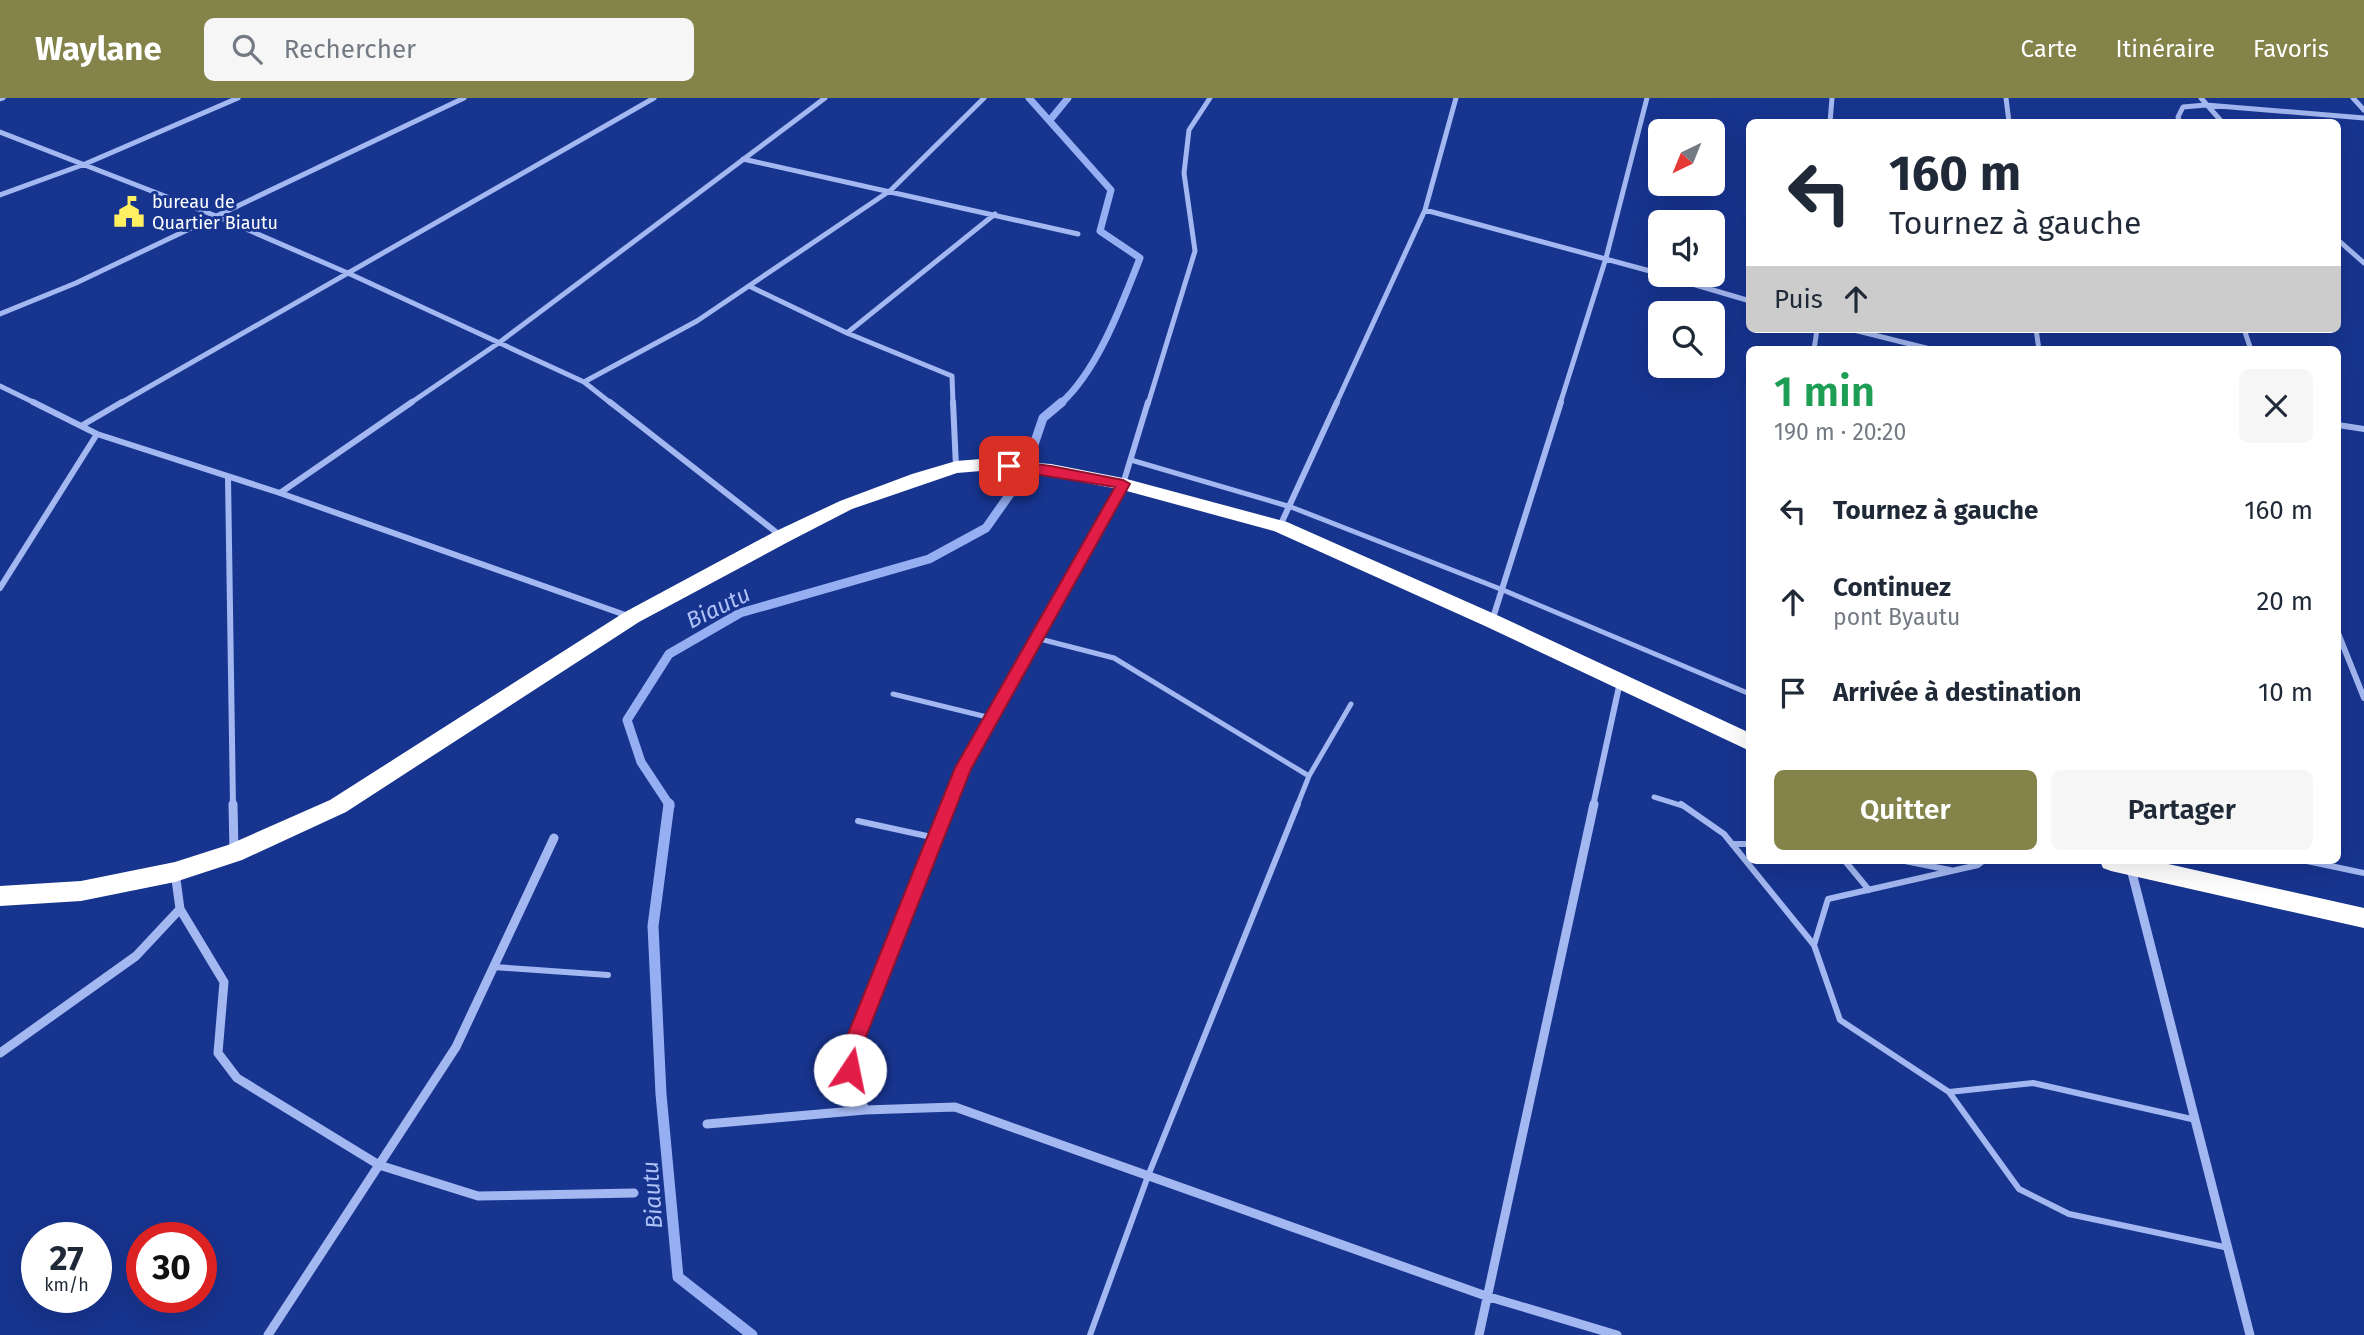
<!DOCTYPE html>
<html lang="fr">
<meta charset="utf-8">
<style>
body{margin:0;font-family:"Fira Sans",sans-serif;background:#f6f6f7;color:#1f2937;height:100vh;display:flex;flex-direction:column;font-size:26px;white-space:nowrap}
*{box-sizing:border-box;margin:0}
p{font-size:23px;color:#747a83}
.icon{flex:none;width:38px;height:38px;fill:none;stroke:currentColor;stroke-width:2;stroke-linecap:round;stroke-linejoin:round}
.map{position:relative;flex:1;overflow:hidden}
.details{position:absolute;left:1746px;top:248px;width:595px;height:518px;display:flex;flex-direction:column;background:#fff;border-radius:10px;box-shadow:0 7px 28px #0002}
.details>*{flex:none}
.banner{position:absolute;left:1746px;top:21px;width:595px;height:214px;border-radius:10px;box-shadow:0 7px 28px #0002;background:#fff;color:#1f2937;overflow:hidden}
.needle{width:46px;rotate:223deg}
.fabs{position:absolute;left:1648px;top:21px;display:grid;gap:14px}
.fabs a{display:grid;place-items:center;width:77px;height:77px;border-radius:10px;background:#fff;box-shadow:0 7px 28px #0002;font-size:35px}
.speed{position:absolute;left:21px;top:1124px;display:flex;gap:14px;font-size:35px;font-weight:700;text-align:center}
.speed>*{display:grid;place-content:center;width:91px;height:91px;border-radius:50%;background:#fff;box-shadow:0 7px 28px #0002;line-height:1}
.speed small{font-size:18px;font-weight:400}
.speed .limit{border:10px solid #d22;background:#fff;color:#111}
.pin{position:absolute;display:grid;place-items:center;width:60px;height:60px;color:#fff;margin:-30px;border-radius:14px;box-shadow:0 4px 10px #0006}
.me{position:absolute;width:77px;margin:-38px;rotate:11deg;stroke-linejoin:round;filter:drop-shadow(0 0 5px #0008)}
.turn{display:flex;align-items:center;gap:24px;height:147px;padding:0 28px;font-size:32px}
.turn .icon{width:91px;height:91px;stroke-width:2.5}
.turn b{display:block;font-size:49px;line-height:60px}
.then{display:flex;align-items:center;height:66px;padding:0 28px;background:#0003;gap:14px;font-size:26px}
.round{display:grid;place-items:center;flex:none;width:74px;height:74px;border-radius:10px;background:#f6f6f7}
.summary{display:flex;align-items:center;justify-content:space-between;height:119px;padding:0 28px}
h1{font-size:42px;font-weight:600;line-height:52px;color:#1e9e55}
.cta{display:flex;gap:14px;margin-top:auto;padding:14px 28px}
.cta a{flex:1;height:80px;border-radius:10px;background:#84834a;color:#fff;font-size:28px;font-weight:600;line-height:80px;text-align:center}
.cta a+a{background:#f6f6f7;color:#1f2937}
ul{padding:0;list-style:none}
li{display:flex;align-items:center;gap:21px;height:91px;padding:0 28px}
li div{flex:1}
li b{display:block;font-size:26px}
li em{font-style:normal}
header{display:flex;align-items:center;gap:42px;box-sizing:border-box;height:98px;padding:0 35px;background:#84834a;color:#fff}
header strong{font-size:33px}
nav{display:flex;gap:38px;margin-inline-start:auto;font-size:24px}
.search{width:490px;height:63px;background:#f6f6f7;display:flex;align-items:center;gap:18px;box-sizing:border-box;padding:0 24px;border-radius:10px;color:#747a83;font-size:26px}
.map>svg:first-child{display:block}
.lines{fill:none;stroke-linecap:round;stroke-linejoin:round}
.stream-far2{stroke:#96aff2;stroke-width:7}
.stream-far1{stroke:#96aff2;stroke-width:9}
.stream{stroke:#96aff2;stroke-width:11}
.lane-far1{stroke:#a3b7f0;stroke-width:5}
.lane{stroke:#a3b7f0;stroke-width:6}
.street-far2{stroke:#a3b7f0;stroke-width:5}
.street-far1{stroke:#a3b7f0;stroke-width:6}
.street{stroke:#a3b7f0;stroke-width:9}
.highway{fill:#fff;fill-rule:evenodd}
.route{fill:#e11d48;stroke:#92132f;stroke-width:2}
.labels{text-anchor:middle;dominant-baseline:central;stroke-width:6;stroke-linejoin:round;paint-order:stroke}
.far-poi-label{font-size:18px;fill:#fff;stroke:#17348f;text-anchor:start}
.water-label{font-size:23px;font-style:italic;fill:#afc2f7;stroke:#17348f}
</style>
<header>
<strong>Waylane</strong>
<div class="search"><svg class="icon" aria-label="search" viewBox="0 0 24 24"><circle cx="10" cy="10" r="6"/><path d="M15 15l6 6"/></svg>Rechercher</div>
<nav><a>Carte</a><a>Itinéraire</a><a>Favoris</a></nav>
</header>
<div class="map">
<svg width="2364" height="1237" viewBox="0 0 2364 1237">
<rect width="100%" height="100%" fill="#17348f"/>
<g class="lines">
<path class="stream-far2" d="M 1029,0 L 1111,92 L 1100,133 L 1140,160 C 1122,206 1097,274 1060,306
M 1050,22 L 1068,0"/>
<path class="stream-far1" d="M 670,708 L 641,664 L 627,622 L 669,556 L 740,515 L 929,461 L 986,430 L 1024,376 L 1043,320 L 1062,304"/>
<path class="stream" d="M 669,706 L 653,828 L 661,996 L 678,1179 L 752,1237"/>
<path class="lane-far1" d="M 1131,362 L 1291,409 L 1503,492 L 1750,596
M 1036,540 L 1114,560 L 1309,678
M 893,596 L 991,620
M 1654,699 L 1683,708
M 1297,708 L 1309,678 L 1351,606"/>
<path class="lane" d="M 1681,706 L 1724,736 L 1814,847
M 858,723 L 936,740
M 1732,746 L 1750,746
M 1845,763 L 1869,792
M 1905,763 L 1950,772
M 1983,763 L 1978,767 L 1828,801 L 1814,847 L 1840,922 L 1949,994 L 2019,1091 L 2069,1116 L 2229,1150
M 2307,763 L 2364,775
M 494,869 L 608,877
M 1949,994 L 2033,985 L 2196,1022
M 1090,1237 L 1148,1078 L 1298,706"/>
<path class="street-far2" d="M 2006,0 L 2009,24
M 2201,0 L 2222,24
M 2353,0 L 2364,12
M 0,1 L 3,0
M 1830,24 L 1832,0
M 2180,24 L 2178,19 L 2183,9 L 2206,7 L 2364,20
M 0,34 L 216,118 L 350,176 L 584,284 L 612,306
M 743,61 L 1078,136
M 0,97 L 85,66 L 238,0
M 1425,112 L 1661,176
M 2338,142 L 2364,165
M 1662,177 L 1750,203
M 749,188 L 847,235 L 952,278 L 953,306
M 0,216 L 76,185 L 464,0
M 1850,231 L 1934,252
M 2036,231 L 2039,252
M 2244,231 L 2251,252
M 847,235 L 995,116
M 1814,252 L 1817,231
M 584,284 L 697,223 L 891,92 L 984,0
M 0,288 L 37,306
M 119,306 L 654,0
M 409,306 L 500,244 L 825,0
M 1148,306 L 1195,153 L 1184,75 L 1189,32 L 1210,0
M 1336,306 L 1425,112 L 1456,0
M 1560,306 L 1606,160 L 1647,0"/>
<path class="street-far1" d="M 33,304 L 97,336 L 280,395 L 631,519
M 610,304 L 781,438
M 953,304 L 956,369
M 2338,327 L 2364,331
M 81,328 L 122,304
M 228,379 L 233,708
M 280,395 L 412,304
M 1280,428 L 1337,304
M 0,490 L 97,336
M 1492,523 L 1561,304
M 2338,535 L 2364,600
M 949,708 L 964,670 L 1123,386 L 1148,304
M 1593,708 L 1620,584"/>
<path class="street" d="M 233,706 L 234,754
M 2129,763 L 2250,1237
M 180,811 L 224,884 L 218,955 L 237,980 L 379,1067 L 478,1098 L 634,1095
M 0,955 L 136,858 L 180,811 L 175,774
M 865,1012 L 850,972 L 856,941 L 949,706
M 707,1026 L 865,1012 L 955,1009 L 1486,1198 L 1617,1237
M 268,1237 L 456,949 L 554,740
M 1479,1237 L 1594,706"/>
<path class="highway" d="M 981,361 L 1051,366 L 1123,380 L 1287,424 L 1499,518 L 1750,635 L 1750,653 L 1485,528 L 1274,433 L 1123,392 L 1051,378 L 981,373 L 957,375 L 852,411 L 788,444 L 639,524 L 346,714 L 242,762 L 175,784 L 81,803 L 0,808 L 0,788 L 81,783 L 175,764 L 228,747 L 330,702 L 625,514 L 774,434 L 840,403 L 912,376 L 956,363 Z
M 2100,763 L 2155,763 L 2364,810 L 2364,830 L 2111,773 L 2103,770 Z"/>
</g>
<path class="route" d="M 1009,363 L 1051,368 L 1123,382 L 1130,386 L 971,671 L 865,941 L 857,978 L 850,981 L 843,978 L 840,972 L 846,941 L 955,670 L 1115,389 L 1004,371 L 1002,368 Z"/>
<defs>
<symbol id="civic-bare" viewBox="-9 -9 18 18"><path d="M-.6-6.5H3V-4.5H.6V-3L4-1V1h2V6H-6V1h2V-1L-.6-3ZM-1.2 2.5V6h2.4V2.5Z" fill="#fff062" stroke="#17348f" stroke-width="2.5" paint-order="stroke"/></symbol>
</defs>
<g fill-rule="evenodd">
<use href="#civic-bare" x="107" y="92" width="44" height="44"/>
</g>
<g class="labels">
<g class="far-poi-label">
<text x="152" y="104">bureau de<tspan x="152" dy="21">Quartier Biautu</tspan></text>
</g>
<g class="water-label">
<text transform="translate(718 509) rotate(-26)">Biautu</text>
<text transform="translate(652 1097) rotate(-94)">Biautu</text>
</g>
</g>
</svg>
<div class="fabs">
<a><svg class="needle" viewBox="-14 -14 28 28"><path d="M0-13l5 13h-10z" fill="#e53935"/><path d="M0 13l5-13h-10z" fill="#747a83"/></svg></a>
<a><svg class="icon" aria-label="sound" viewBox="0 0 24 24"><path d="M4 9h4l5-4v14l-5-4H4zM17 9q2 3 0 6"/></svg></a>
<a><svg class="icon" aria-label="search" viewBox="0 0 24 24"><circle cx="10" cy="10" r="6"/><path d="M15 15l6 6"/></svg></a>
</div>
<div class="speed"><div>27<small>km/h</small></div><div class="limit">30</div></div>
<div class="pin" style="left:1009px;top:368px;background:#d93025"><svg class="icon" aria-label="arrive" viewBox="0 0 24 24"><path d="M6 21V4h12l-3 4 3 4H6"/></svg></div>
<svg class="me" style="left:850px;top:972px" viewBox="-20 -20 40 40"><circle r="19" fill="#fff"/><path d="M0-13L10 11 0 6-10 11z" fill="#e11d48"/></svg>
<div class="banner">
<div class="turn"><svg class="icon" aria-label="left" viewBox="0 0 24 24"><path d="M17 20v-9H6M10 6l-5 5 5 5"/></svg><div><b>160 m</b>Tournez à gauche</div></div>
<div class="then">Puis<svg class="icon" aria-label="ahead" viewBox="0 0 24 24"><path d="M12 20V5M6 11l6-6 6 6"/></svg></div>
</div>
<section class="details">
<div class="summary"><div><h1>1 min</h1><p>190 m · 20:20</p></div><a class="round"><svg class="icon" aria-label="close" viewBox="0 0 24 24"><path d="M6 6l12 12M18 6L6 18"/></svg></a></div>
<ul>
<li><svg class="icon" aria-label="left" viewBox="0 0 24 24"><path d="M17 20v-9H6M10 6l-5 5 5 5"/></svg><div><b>Tournez à gauche</b></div><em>160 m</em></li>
<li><svg class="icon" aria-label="ahead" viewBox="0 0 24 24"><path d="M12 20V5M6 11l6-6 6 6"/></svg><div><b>Continuez</b><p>pont Byautu</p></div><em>20 m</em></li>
<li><svg class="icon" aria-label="arrive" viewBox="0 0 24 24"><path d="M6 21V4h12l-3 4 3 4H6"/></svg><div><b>Arrivée à destination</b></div><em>10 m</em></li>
</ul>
<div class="cta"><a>Quitter</a><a>Partager</a></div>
</section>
</div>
